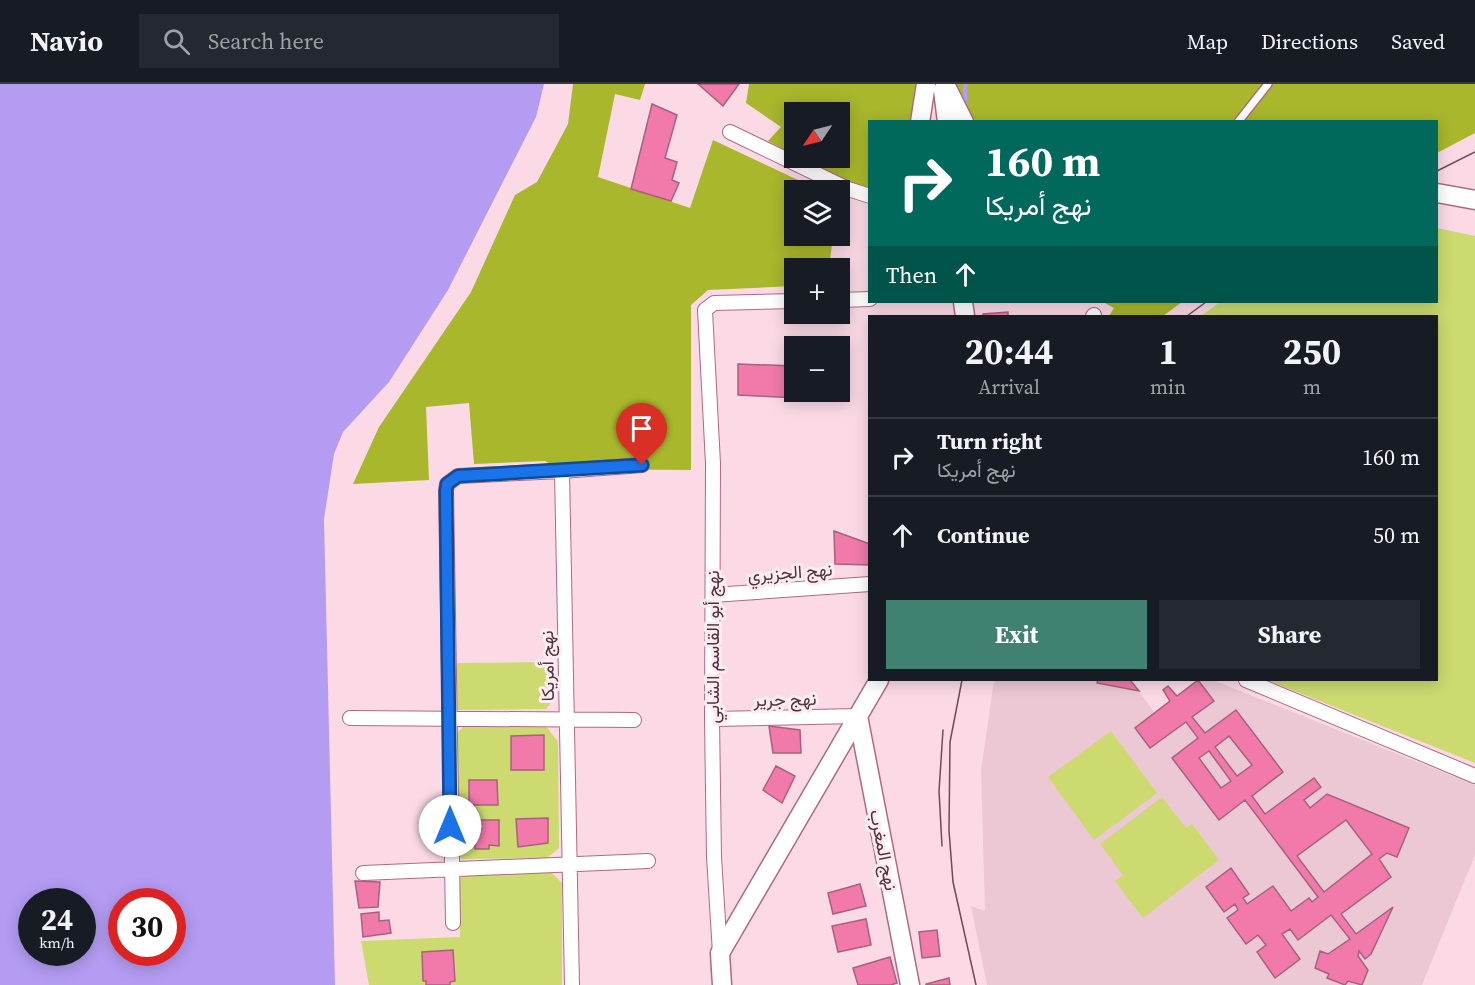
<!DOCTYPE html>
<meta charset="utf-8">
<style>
body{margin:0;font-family:"Source Serif 4",Vazirmatn,serif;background:#242831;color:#f1f3f6;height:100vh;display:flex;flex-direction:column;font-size:22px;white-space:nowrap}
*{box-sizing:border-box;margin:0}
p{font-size:20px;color:#9ea1a6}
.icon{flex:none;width:33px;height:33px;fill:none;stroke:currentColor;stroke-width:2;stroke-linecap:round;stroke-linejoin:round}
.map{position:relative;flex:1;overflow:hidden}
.panel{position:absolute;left:868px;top:231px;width:570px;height:366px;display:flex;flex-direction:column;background:#171b24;border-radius:0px;box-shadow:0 3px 15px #0003}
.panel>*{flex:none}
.top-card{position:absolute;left:868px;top:36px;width:570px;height:183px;border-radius:0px;box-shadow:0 3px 15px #0003;background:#00695c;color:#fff;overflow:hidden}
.needle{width:39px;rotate:235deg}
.controls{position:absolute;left:784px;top:18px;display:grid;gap:12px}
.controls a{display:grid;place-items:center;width:66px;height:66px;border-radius:0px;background:#171b24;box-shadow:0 3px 15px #0003;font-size:30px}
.speed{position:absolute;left:18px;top:804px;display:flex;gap:12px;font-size:30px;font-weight:700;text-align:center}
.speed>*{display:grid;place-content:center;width:78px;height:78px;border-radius:50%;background:#171b24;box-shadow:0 3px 15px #0003;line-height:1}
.speed small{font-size:15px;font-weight:400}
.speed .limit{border:9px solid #d22;background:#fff;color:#111}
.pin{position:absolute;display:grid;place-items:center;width:51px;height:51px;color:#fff;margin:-62px -26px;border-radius:50% 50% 50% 0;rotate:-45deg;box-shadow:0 0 6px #0007}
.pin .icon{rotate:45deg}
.me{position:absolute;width:66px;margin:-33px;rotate:0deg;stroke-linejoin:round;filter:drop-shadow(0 0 4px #0008)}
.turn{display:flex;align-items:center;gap:21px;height:126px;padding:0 18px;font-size:27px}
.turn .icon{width:78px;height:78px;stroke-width:2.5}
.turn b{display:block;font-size:42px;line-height:51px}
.then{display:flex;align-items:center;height:57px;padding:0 18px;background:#0003;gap:12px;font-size:22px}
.eta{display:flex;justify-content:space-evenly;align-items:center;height:102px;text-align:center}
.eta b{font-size:36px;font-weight:700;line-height:42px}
.action{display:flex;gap:12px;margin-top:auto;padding:12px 18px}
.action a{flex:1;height:69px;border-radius:0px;background:#408171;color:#fff;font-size:24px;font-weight:700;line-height:69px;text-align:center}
.action a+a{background:#242831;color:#f1f3f6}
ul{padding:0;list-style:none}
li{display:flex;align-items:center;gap:18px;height:78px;padding:0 18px;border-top:2px solid #363941}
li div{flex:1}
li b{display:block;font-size:22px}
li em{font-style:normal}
header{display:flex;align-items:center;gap:36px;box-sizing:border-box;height:84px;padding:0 30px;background:#171b24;border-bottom:2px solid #363941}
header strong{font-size:28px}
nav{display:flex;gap:33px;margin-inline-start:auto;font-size:21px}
.search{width:420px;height:54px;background:#242831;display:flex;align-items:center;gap:15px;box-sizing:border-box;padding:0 21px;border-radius:0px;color:#9ea1a6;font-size:22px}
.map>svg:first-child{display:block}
.built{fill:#ecc8d4}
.green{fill:#ccda70}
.forest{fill:#a8b72c}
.water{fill:#b39cf2;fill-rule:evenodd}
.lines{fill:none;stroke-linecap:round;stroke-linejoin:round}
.stream{stroke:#b39cf2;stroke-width:4.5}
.building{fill:#f17aab;stroke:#a8617d;stroke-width:1.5;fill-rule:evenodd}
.service-casing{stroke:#b06985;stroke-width:10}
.minor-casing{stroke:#b06985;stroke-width:16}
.tertiary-casing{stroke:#b06985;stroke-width:21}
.service{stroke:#fff;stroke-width:7}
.minor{stroke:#fff;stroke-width:14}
.tertiary{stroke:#fff;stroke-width:18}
.tram{stroke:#6c4c58;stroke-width:1.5}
.route-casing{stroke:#114b97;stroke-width:15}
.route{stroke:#1a73e8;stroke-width:10}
.labels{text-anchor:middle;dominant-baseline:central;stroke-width:6;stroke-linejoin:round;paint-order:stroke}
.street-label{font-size:18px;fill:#51323e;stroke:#fdecf2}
</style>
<header>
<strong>Navio</strong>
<div class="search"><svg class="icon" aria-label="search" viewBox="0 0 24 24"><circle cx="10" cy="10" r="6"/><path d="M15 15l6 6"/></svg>Search here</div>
<nav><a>Map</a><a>Directions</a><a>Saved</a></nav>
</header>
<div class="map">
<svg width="1475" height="901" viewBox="0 0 1475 901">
<rect width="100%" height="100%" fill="#fbdae5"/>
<path class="built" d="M 994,596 L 1130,596 L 1155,629 L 1170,617 L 1163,606 L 1168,602 L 1177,612 L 1199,596 L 1213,596 L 1475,701 L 1475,771 L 1422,901 L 987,901 L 971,822 L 985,827 L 981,687 Z"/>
<path class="green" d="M 1437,144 L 1475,152 L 1475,679 L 1267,596 L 1437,596 L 1437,232 L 1201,232 L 1220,218 L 1437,218 Z
M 553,578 L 555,614 L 546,625 L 455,626 L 454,579 Z
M 546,642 L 558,658 L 559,764 L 547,774 L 462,775 L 454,768 L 454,652 L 463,643 Z
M 1111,647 L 1157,709 L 1094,756 L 1048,693 Z
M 1162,713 L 1186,744 L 1192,740 L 1219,776 L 1143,834 L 1115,797 L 1123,791 L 1100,760 Z
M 552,789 L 562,799 L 562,901 L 369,901 L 361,857 L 460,853 L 459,795 L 465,790 Z"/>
<path class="forest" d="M 573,0 L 645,0 L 640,16 L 615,10 L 598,93 L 690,124 L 713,56 L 819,106 L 795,106 L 795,152 L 833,152 L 829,184 L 795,184 L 795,202 L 708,206 L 691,221 L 691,386 L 559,385 L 545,377 L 474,380 L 469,319 L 426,323 L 429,396 L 353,400 L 379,343 L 471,208 L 515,111 L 537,98 L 568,40 Z
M 749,0 L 1475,0 L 1475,49 L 1437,69 L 1437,38 L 947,37 L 932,3 L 926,37 L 870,38 L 870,107 L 849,100 L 799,74 L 840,74 L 840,28 L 795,28 L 795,71 L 768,57 L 781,43 L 746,19 Z
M 1103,218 L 1182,218 L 1163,232 L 1109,232 L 1114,224 Z"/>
<path class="water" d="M 0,0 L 544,0 L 536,33 L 448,206 L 389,298 L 343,348 L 334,370 L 324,435 L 335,901 L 0,901 ZM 32,818 L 82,818 L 82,868 L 32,868 ZM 122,818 L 172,818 L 172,868 L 122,868 Z"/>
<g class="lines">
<path class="stream" d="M 965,0 L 965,24"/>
</g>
<path class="building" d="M 698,0 L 739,0 L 723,22 Z
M 652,20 L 677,31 L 665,74 L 677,78 L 672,96 L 679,99 L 671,117 L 631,105 Z
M 1008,228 L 1008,232 L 983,232 L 983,230 Z
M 738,280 L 795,282 L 795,308 L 799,308 L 799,314 L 738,311 Z
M 834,447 L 870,460 L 870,481 L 835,480 Z
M 1098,596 L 1130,596 L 1139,607 L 1097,599 Z
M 1198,596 L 1214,617 L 1192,633 L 1205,649 L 1236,626 L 1283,688 L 1252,712 L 1265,730 L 1314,694 L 1321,703 L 1304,716 L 1310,724 L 1327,710 L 1409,744 L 1397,773 L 1387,769 L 1379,775 L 1391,793 L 1341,830 L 1356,850 L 1393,823 L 1371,870 L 1365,875 L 1359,867 L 1358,872 L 1368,886 L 1362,901 L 1348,897 L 1345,901 L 1327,894 L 1329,890 L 1315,884 L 1320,867 L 1328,870 L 1350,855 L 1331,831 L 1298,856 L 1290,845 L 1282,850 L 1300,875 L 1275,894 L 1257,868 L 1266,861 L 1258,851 L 1246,860 L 1227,834 L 1238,826 L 1235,820 L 1224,828 L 1206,803 L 1231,784 L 1249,810 L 1243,814 L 1247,820 L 1273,802 L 1291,827 L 1309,814 L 1312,818 L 1318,813 L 1245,716 L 1219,736 L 1172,674 L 1198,654 L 1186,638 L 1150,664 L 1135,644 L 1170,617 L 1163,606 L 1168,602 L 1177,612 ZM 1229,652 L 1252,681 L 1237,692 L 1215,663 ZM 1209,667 L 1231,697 L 1221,704 L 1199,674 ZM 1346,736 L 1372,770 L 1324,808 L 1297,772 Z
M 769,642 L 800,646 L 801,669 L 773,669 Z
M 544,651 L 544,686 L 511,686 L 511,652 Z
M 776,682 L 795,692 L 782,719 L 763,706 Z
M 469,696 L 497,696 L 498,721 L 469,721 Z
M 548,734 L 548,759 L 518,763 L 516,735 Z
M 461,736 L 499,736 L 499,762 L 489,761 L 489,765 L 475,765 L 475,761 L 462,761 Z
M 355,797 L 380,798 L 378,823 L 359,824 Z
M 860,800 L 866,822 L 833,830 L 828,809 Z
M 379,828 L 379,837 L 389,836 L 391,849 L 363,853 L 361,830 Z
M 866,835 L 871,861 L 838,868 L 832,842 Z
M 937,846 L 940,872 L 922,874 L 919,848 Z
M 453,866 L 455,897 L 450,898 L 450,901 L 426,901 L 426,897 L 423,897 L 422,868 Z
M 890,873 L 897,899 L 891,901 L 858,901 L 853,884 Z
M 949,894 L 950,901 L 926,901 L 926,900 Z"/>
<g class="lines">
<defs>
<path id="service" d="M 1238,38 L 1268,0"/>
<path id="minor" d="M 730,48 L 848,105 L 870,112
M 840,216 L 870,215
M 1093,232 L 1094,231
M 562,387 L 642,381
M 713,511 L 870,500
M 1246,596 L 1475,692
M 350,634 L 634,636
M 712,635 L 858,632
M 363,789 L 648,777
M 453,839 L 446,407 L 447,400 L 458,392 L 562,387 L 572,901
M 720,869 L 714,773 L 712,635 L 713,380 L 705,226 L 714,219 L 795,217"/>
<path id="tertiary" d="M 945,0 L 964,38
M 943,6 L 947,38
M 920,38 L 926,0
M 1437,109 L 1475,116
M 963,218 L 965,232
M 858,632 L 910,901
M 722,901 L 720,869 L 879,596"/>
</defs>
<use href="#service" class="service-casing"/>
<use href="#minor" class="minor-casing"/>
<use href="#tertiary" class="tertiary-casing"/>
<use href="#service" class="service"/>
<use href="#minor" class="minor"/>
<use href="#tertiary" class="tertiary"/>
<path class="tram" d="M 1437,87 L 1475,68
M 1187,232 L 1206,218
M 962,596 L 950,658 L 949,747 L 953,798 L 976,901
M 942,762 L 939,707 L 943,646"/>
</g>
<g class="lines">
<defs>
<path id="route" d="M 450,742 L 446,407 L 447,400 L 458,392 L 642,381"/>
</defs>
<use href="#route" class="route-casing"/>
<use href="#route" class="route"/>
</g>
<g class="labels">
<g class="street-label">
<text transform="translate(790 488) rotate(-4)">نهج الجزيري</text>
<text transform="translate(712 563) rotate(-90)">نهج أبو القاسم الشابي</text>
<text transform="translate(547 582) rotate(-91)">نهج أمريكا</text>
<text transform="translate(785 615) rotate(-1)">نهج جرير</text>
<text transform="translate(884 766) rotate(79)">نهج المغرب</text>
</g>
</g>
</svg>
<div class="controls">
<a><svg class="needle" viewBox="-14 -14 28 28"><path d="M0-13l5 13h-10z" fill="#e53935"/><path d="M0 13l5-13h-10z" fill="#9ea1a6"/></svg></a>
<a><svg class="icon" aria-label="layers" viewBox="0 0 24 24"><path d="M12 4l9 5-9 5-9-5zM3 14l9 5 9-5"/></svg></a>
<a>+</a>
<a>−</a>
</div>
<div class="speed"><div>24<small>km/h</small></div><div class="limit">30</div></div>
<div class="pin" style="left:642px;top:381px;background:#d93025"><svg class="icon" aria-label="arrive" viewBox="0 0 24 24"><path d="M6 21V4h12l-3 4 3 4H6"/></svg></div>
<svg class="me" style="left:450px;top:742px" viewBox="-20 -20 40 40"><circle r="19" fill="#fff"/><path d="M0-13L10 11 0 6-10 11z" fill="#1a73e8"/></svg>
<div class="top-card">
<div class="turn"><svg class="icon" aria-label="right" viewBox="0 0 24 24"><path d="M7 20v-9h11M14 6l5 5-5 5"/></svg><div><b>160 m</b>نهج أمريكا</div></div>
<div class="then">Then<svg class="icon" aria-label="ahead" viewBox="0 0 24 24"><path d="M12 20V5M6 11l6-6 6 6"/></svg></div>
</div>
<section class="panel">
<div class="eta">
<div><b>20:44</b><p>Arrival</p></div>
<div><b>1</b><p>min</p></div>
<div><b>250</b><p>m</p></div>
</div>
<ul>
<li><svg class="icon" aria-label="right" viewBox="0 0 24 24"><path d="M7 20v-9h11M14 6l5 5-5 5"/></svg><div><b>Turn right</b><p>نهج أمريكا</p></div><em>160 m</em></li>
<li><svg class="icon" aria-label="ahead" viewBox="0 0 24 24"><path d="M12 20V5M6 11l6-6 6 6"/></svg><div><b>Continue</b></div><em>50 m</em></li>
</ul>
<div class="action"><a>Exit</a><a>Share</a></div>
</section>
</div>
